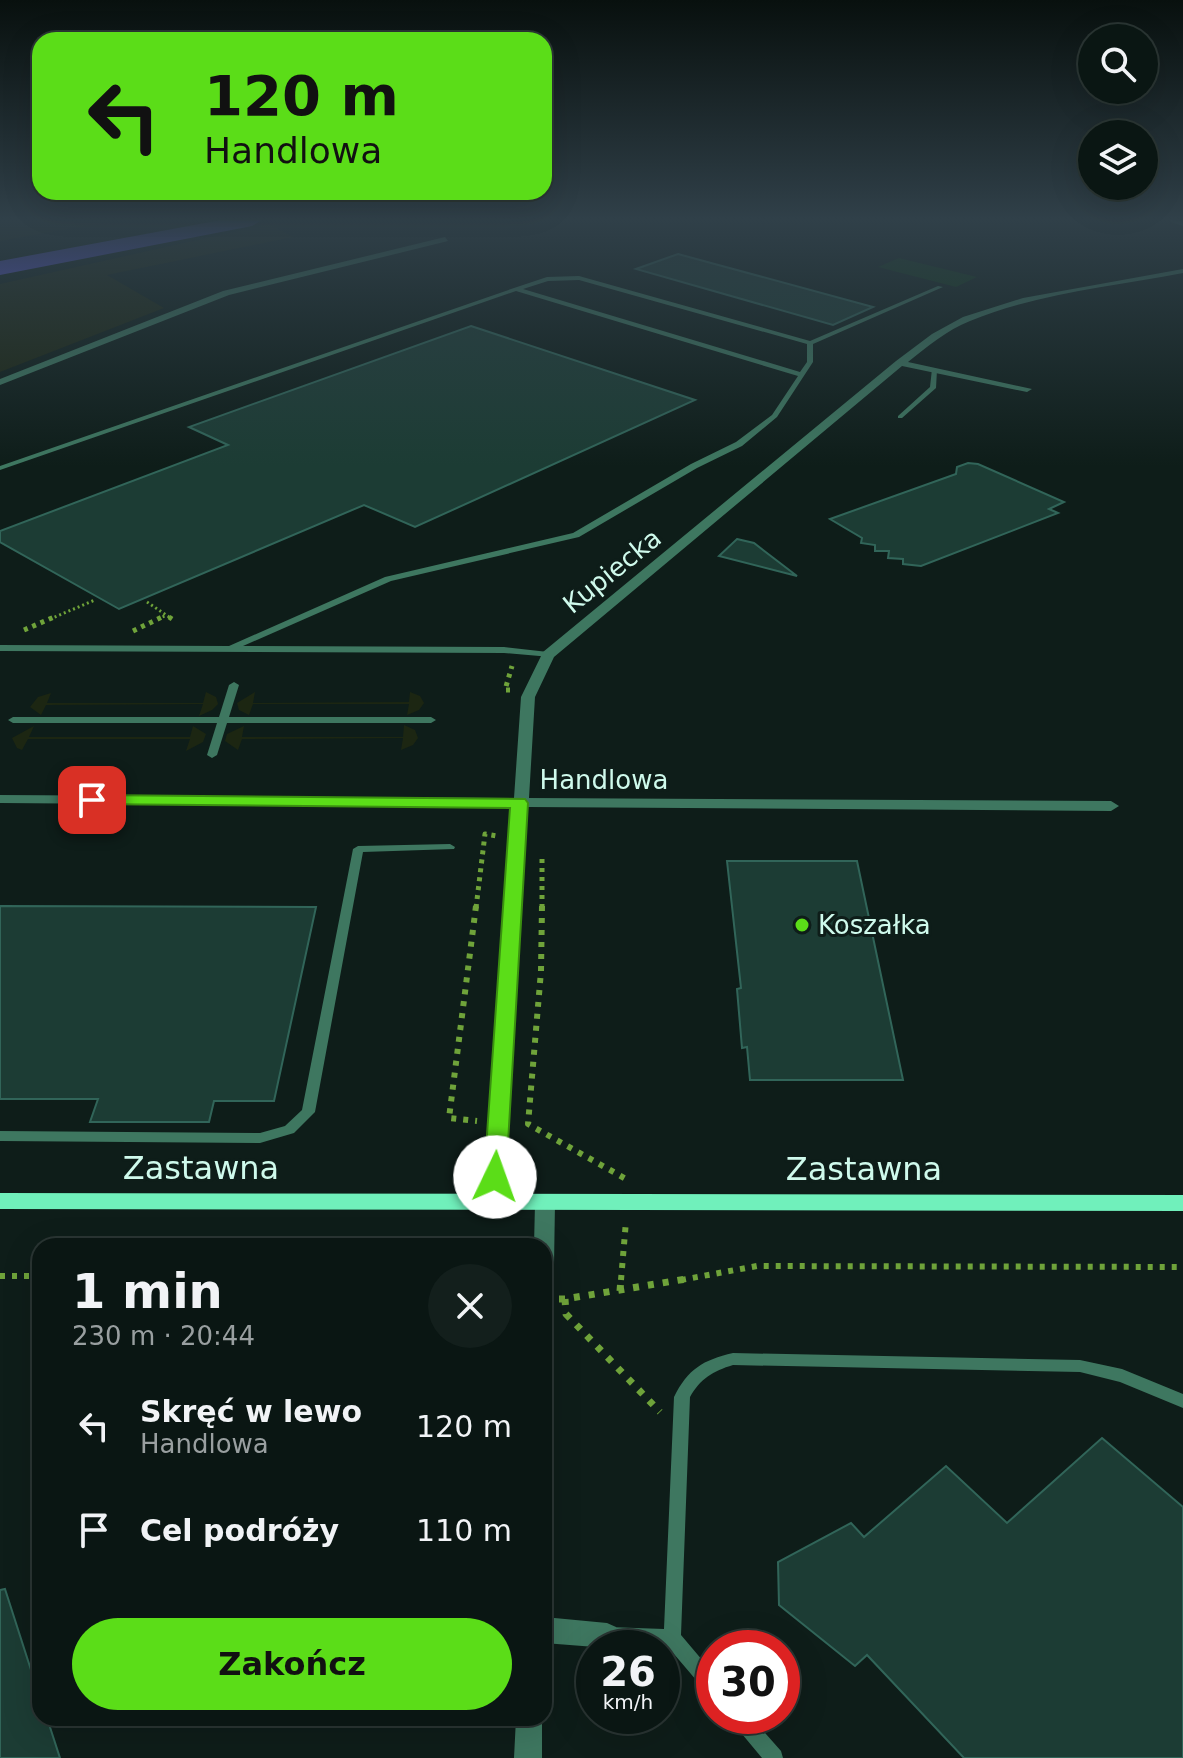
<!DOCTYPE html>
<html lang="pl">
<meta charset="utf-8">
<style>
body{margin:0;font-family:"DejaVu Sans",sans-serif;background:#131f1c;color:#f1f3f6;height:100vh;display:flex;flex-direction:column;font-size:30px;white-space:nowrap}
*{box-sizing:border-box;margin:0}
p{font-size:26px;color:#999fa0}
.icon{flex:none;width:44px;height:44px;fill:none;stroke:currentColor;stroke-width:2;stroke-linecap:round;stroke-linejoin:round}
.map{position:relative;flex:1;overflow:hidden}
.side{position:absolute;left:32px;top:1238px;width:520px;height:488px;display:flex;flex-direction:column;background:#0a1613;border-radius:24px;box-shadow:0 8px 32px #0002,0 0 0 2px #2a3533}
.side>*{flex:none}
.guide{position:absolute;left:32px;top:32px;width:520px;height:168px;border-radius:24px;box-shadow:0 8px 32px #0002,0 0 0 2px #2a3533;background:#5bdd18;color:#111;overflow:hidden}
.controls{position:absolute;left:1078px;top:24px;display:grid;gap:16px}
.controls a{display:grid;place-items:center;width:80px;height:80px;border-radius:50%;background:#0a1613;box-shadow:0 8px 32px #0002,0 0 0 2px #2a3533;font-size:40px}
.speed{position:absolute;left:576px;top:1630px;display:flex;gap:16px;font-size:40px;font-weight:700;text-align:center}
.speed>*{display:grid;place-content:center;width:104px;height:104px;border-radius:50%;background:#0a1613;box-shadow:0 8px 32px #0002,0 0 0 2px #2a3533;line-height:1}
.speed small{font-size:20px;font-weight:400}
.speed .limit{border:12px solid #d22;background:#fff;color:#111}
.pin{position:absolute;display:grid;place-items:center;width:68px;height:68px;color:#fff;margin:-34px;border-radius:16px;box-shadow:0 4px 12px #0006}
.me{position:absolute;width:88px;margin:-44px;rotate:3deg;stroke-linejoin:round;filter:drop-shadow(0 0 6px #0008)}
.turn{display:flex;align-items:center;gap:28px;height:168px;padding:0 40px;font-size:36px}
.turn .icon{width:104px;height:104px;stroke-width:2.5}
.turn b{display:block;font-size:56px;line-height:68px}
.round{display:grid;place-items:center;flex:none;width:84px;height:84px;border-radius:42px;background:#131f1c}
.headline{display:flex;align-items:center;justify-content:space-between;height:136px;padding:0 40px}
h1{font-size:48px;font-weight:700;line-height:60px}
.button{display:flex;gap:16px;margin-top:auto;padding:16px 40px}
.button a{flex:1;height:92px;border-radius:48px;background:#5bdd18;color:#111;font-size:32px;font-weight:700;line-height:92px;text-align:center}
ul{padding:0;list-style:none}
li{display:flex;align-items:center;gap:24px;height:104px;padding:0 40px}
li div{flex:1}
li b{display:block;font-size:30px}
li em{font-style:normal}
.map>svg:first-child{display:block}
.green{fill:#1c2612}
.water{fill:#0e3616}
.building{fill:#1c3c34;stroke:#316559;stroke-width:2}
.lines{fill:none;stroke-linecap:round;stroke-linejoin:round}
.path-far3{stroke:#6fa33a;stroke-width:3;stroke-dasharray:2 3;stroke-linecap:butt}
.path-far2{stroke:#6fa33a;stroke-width:5;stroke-dasharray:4 5;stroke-linecap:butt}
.path-far1{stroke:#6fa33a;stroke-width:6;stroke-dasharray:5 7;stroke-linecap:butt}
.path{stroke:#6fa33a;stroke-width:7;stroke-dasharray:6 9;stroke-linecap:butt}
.service{fill:#3e7760;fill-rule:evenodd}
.minor{fill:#3e7760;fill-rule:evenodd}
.secondary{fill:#70f0bb;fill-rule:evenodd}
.motorway{fill:#6357ed;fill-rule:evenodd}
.route{fill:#5bdd18;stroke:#3b9010;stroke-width:2}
.poi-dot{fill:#5bdd18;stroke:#0e1d19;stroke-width:3}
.labels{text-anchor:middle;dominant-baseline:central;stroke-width:6;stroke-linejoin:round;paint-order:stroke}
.street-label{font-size:26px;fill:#cffaec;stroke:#0e1d19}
.poi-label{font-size:26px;fill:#cffaec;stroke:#0e1d19;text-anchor:start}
.near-street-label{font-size:32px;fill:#cffaec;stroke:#0e1d19}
</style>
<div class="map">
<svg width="1183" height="1758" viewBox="0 0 1183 1758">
<rect width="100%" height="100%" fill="#0e1d19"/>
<path class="green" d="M 0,220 L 118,220 L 0,241 Z
M 269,224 L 293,237 L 107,275 L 164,308 L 0,372 L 0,284 Z
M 206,692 L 216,697 L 218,704 L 212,710 L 199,716 L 203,704 L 46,705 L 41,715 L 30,707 L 38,697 L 51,693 L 47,703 L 203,703 Z
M 255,692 L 253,703 L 409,702 L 410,692 L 420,696 L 424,703 L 419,710 L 407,715 L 409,704 L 253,704 L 249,715 L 239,710 L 237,703 Z
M 404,725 L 415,730 L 418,738 L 413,745 L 401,750 L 403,738 L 242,739 L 238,750 L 225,741 L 227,734 L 244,726 L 242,737 L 403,737 Z
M 34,726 L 29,737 L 190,737 L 193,726 L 206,734 L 203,742 L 186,751 L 190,739 L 28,739 L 22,750 L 17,748 L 12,738 Z"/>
<path class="water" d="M 899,258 L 977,277 L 956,287 L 878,267 Z"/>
<path class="building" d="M 678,254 L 873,307 L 833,325 L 636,269 Z
M 471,326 L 695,400 L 415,527 L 364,505 L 119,609 L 0,542 L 0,531 L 228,445 L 189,427 Z
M 968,463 L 978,464 L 1064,502 L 1049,509 L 1058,513 L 921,566 L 903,564 L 903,559 L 888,558 L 889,551 L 875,551 L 875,545 L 861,543 L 862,538 L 830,519 L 956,474 L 957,467 Z
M 737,539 L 754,543 L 797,576 L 719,556 Z
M 727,861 L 857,861 L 903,1080 L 750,1080 L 747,1047 L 742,1048 L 737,989 L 741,988 Z
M 0,906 L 316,907 L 274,1101 L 214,1101 L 209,1122 L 90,1122 L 98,1099 L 0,1099 Z
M 1102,1438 L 1183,1507 L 1183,1758 L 964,1758 L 867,1655 L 855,1666 L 779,1605 L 778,1562 L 851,1523 L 864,1537 L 946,1466 L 1007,1523 Z
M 5,1589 L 40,1698 L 40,1718 L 47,1718 L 60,1758 L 0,1758 L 0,1590 Z"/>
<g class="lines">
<path class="path-far3" d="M 147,602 L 172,619
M 50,619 L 95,600
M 158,619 L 167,615"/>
<path class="path-far2" d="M 169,617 L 172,619
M 24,630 L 54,617
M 133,631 L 162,617
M 510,690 L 505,690 L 512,666
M 476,908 L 485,834 L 497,836
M 542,908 L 542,859"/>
<path class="path-far1" d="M 476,906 L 449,1118 L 477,1121
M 542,906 L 541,971 L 528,1124 L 626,1179
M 0,1276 L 40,1276
M 621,1280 L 626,1221
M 681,1280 L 757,1266 L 1183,1267"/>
<path class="path" d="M 620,1291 L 621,1278
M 544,1299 L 565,1299 L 692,1278
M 565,1299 L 566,1314 L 660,1412"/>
<path class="service" d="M 579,276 L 810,341 L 938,286 L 943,287 L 813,344 L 813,362 L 777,417 L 742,446 L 697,468 L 579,537 L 391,581 L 243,646 L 504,647 L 548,652 L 553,655 L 551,657 L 504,653 L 0,651 L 0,645 L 229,646 L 385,577 L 573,533 L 691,464 L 736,442 L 772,415 L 798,376 L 516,291 L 0,470 L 0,466 L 514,288 L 547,277 ZM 579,280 L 807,344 L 807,362 L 800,372 L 523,289 L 548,281 Z
M 932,369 L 937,370 L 936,388 L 902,418 L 898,418 L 898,416 L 930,387 Z
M 234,682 L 239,685 L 229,717 L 431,717 L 436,720 L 431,723 L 227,723 L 217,755 L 212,758 L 207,755 L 217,723 L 13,723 L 8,720 L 13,717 L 219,717 L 229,685 Z
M 450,844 L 455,847 L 454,849 L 363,852 L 315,1112 L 294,1133 L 260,1143 L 0,1141 L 0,1131 L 260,1133 L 285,1126 L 302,1110 L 353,849 L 358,846 Z
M 733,1353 L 1080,1360 L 1122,1369 L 1183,1394 L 1183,1408 L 1120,1382 L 1080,1372 L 733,1365 C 713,1371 700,1379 690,1397 L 681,1635 L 714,1674 L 714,1697 L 708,1694 L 668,1647 L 608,1645 L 602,1642 L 599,1636 L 602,1630 L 608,1627 L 664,1629 L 674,1397 C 688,1369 703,1360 733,1353 Z
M 729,1716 L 750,1716 L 781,1751 L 783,1758 L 762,1758 L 732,1722 Z"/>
<path class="minor" d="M 1170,220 L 1183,221 L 1183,226 L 1171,222 Z
M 445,237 L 448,241 L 229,295 L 0,385 L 0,379 L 223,291 Z
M 1183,269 L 1183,273 C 1114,286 1035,294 970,321 C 947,330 927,347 908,362 L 1032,389 L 1027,392 L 902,366 L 554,657 L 535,697 L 529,798 L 1111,801 L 1119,806 L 1111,811 L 528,807 L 503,1204 L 500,1210 L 493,1212 L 486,1210 L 483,1204 L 513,807 L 0,803 L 0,795 L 514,798 L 521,697 L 543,652 L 896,361 L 932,334 L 963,317 L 1023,298 Z
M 545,1195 L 552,1198 L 555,1203 L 554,1265 L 551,1271 L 544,1273 L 544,1246 L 534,1246 L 535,1203 L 538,1198 Z
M 544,1617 L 607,1623 L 616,1627 L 620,1636 L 616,1645 L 608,1648 L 544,1643 Z
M 516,1718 L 542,1718 L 542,1758 L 514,1758 Z"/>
<path class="secondary" d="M 0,1193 L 1183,1195 L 1183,1211 L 0,1209 Z"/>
<path class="motorway" d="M 221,220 L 262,220 L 252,226 L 0,275 L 0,261 Z"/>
</g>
<linearGradient id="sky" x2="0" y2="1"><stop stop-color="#08100e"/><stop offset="0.47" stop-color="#304049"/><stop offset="1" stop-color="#304049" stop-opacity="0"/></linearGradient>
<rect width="1183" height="466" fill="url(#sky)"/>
<path class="route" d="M 92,795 L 525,799 L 528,803 L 506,1177 L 503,1183 L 495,1186 L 487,1183 L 484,1177 L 510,808 L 86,804 L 84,800 L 86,796 Z"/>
<circle class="poi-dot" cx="802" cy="925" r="8"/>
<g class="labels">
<g class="street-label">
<text transform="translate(612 571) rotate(-39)">Kupiecka</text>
<text x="604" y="780">Handlowa</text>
</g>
<g class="poi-label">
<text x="818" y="925">Koszałka</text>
</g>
<g class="near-street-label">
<text x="201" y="1168">Zastawna</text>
<text x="864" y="1169">Zastawna</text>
</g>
</g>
</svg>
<div class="controls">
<a><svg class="icon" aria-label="search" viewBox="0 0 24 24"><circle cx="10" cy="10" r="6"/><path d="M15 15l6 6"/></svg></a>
<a><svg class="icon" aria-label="layers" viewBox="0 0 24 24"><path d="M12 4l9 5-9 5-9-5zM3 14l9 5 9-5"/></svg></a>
</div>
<div class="speed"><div>26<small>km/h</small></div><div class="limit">30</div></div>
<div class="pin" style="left:92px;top:800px;background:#d93025"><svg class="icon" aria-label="arrive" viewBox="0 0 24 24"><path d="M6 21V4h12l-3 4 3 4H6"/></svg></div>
<svg class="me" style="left:495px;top:1177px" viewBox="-20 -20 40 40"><circle r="19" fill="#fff"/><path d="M0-13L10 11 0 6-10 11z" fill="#5bdd18"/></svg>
<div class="guide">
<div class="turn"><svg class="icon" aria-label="left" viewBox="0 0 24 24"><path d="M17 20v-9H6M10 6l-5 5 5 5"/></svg><div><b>120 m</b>Handlowa</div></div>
</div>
<section class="side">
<div class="headline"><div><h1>1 min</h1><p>230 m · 20:44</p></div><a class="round"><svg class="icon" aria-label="close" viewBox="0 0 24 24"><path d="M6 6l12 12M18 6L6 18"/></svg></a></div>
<ul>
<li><svg class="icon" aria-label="left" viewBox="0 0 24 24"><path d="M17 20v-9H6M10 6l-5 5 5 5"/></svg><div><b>Skręć w lewo</b><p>Handlowa</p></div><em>120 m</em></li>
<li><svg class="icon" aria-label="arrive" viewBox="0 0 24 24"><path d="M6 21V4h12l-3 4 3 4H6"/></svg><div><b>Cel podróży</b></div><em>110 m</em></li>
</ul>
<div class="button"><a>Zakończ</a></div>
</section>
</div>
